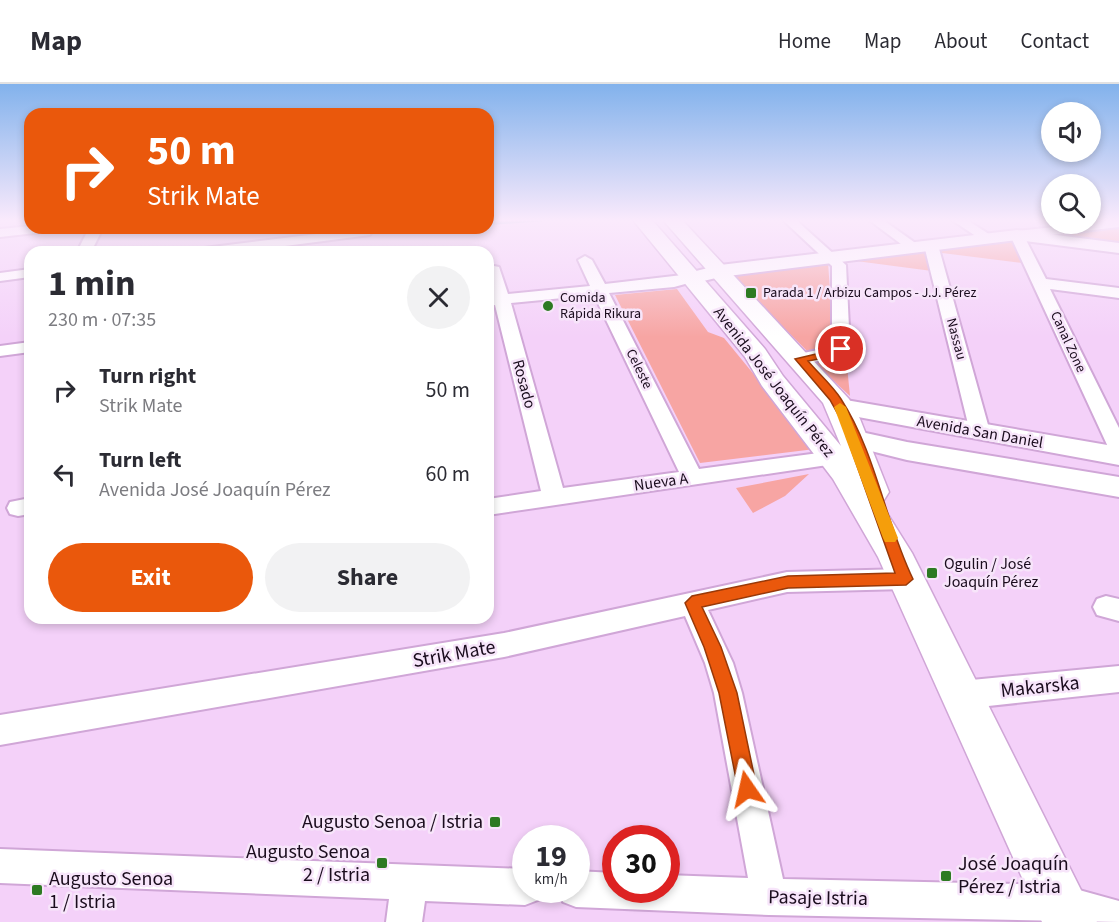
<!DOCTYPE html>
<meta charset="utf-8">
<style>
body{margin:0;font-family:"Source Sans 3",sans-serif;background:#f2f2f3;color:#2b2b33;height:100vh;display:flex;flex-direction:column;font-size:22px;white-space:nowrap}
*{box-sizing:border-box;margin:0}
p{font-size:20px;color:#7c7c81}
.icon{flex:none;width:33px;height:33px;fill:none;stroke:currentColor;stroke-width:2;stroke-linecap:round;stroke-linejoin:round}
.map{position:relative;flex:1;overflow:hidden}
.panel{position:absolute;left:24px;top:162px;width:470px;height:378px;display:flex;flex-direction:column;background:#fff;border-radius:18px;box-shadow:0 3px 9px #0003}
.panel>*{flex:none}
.hud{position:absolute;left:24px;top:24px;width:470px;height:126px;border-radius:18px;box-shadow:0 3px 9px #0003;background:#ea580c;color:#fff;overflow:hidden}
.tools{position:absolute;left:1041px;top:18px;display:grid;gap:12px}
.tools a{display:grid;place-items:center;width:60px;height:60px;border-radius:50%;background:#fff;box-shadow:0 3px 9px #0003;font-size:30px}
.speed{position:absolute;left:512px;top:741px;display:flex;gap:12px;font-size:30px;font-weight:700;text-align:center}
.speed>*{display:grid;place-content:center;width:78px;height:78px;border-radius:50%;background:#fff;box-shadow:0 3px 9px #0003;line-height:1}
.speed small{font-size:15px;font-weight:400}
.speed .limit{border:9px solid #d22;background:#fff;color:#111}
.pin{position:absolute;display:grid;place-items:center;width:51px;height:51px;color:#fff;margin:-26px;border:3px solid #fff;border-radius:50%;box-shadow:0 2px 6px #0007}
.me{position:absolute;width:66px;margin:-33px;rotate:349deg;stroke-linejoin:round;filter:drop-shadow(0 0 4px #0008)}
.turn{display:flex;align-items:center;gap:21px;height:126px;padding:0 24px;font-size:27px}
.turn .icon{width:78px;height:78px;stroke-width:2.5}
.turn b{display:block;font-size:42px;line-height:51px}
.round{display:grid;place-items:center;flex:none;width:63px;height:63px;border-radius:32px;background:#f2f2f3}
.headline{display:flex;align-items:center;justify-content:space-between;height:102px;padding:0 24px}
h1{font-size:36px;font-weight:700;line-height:45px}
.button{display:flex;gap:12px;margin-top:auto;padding:12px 24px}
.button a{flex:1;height:69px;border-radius:36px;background:#ea580c;color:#fff;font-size:24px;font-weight:700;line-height:69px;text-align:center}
.button a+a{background:#f2f2f3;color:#2b2b33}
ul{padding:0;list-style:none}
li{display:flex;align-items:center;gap:18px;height:84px;padding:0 24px}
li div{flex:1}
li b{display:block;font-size:22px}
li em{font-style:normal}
header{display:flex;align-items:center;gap:36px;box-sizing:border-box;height:84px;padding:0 30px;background:#fff;border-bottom:2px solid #e1e1e2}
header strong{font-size:28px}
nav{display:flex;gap:33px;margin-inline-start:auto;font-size:21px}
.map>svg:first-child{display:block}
.green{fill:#f7a5a3}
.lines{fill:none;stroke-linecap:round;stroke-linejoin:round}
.minor-casing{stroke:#d0a6d7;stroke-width:4}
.tertiary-casing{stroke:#d0a6d7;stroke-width:4}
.primary-casing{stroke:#d0a6d7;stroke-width:3}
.minor{fill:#fff;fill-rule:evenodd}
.tertiary{fill:#fff;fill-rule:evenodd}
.primary{fill:#fff;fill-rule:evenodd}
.wall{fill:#369ea5}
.route{fill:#ea580c;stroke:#983908;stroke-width:1.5}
.slow{fill:#f59e0b}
.poi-dot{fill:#2d7a22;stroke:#f7e5fa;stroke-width:2}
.labels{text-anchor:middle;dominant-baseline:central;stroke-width:5;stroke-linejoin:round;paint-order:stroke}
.far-poi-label{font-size:14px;fill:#1a0c1d;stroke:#f7e5fa;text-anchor:start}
.far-street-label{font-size:14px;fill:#1a0c1d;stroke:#f7e5fa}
.street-label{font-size:16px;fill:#1a0c1d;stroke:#f7e5fa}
.poi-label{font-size:16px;fill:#1a0c1d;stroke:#f7e5fa;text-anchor:start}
.near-street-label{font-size:20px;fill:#1a0c1d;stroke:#f7e5fa}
.near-poi-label{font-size:20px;fill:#1a0c1d;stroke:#f7e5fa;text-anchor:end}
</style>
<header>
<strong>Map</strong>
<nav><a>Home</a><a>Map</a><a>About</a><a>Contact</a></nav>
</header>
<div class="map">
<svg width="1119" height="838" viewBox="0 0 1119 838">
<rect width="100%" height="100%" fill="#f4d1f9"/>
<path class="green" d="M 1119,143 L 1119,161 L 1046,152 Z
M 1011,156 L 1023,179 L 942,169 L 939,164 Z
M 925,167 L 932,187 L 856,177 Z
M 828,178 L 834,265 L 808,268 L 732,191 Z
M 677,205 L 708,248 L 724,254 L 815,365 L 700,379 L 615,211 Z
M 846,272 L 850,312 L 812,277 Z
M 809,390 L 785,412 L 753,429 L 736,404 Z"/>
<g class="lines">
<defs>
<path id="minor" d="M 783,136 L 796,136 L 846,181 L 850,265 L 842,273 L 800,280 L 791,275 L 794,271 L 832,263 L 832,182 Z
M 869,136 L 883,136 L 921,163 L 919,166 L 909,166 Z
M 952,136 L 967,136 L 995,154 L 988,158 L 983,157 Z
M 1119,136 L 1119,143 L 1025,154 L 1046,195 L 1119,204 L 1119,214 L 1050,205 L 1119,344 L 1119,372 L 1112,370 L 1109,365 L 1010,151 L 1017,147 Z
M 30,142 L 30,144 L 51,144 L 44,148 L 0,153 L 0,145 Z
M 89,144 L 103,144 L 91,168 L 77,168 Z
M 365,144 L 372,148 L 370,151 L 238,168 L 197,168 L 204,164 Z
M 931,157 L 938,161 L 990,348 L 987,353 L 973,353 L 970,348 L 924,161 Z
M 585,172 L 592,176 L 605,200 L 691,190 L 698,194 L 696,197 L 674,203 L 609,209 L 699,385 L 834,367 L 841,369 L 844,374 L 841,379 L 488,431 L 488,415 L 541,407 L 495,221 L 488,222 L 488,212 L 493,212 L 488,185 L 494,182 L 499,183 L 508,210 L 590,202 L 578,176 ZM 594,211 L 679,388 L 563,404 L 511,219 Z
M 30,185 L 30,193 L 0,197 L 0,189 Z
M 30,258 L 30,268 L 0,272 L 0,262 Z
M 30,414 L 30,430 L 18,432 L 10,430 L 7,424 L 10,418 Z
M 906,485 L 915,488 L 919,495 L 915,502 L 906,505 L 787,508 L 708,526 L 733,579 L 742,609 L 783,795 L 1061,801 L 1119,817 L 1119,838 L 769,831 L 576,823 L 563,818 L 558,806 L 576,806 L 576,787 L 615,789 L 615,806 L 666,806 L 666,791 L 748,794 L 714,609 L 705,579 L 685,532 L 504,573 L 0,661 L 0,631 L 504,549 L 787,488 Z
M 1106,512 L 1119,515 L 1119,537 L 1097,531 L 1093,523 L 1097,515 Z
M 1119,582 L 1119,608 L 961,625 L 951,621 L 947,611 L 951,601 L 961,597 Z
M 0,765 L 525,785 L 525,806 L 542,806 L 538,816 L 525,821 L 425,817 L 422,838 L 386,838 L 389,815 L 0,799 Z"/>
<path id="tertiary" d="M 1017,146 L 1119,159 L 1119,169 L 1017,156 L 720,193 L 691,200 L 682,194 L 684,190 L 720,181 Z
M 840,315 L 1119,363 L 1119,381 L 831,328 L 828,323 L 831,318 Z
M 852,346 L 907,358 L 1119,393 L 1119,413 L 907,376 L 843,360 L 839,354 L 843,348 Z"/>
<path id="primary" d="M 633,136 L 652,136 L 765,265 L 783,292 L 841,362 L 823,319 L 663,136 L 682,136 L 849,315 L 860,335 L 889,408 L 884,416 L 880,418 L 912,469 L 1097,838 L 1042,838 L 878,473 L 833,395 L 762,302 L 745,273 Z"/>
</defs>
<use href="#minor" class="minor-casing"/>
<use href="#tertiary" class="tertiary-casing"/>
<use href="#primary" class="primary-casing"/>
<use href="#minor" class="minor"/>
<use href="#tertiary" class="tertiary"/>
<use href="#primary" class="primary"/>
</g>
<path class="wall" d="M 488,136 L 562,136 L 488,141 Z
M 429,144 L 451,144 L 429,146 Z"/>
<linearGradient id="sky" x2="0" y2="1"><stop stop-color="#82b2ec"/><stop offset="0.54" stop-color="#faeafc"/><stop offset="1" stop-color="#faeafc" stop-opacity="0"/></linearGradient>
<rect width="1119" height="253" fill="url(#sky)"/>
<path class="route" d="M 841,262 L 846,265 L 840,271 L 808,277 C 818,289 832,301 841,315 C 876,369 885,438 913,495 L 906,501 L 788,504 L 702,523 L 721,563 L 737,609 L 757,705 L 754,712 L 747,715 L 741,712 L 738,705 L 719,609 L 704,563 L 685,519 L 692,512 L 788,492 L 895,489 L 840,334 L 830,316 L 795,275 L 833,266 Z"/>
<path class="slow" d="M 840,319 L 846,323 L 898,454 L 895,458 L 885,458 L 883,454 L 834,323 Z"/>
<g class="poi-dot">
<rect x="745" y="203" width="12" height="12" rx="3"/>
<circle cx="548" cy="222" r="6"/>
<rect x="926" y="483" width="12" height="12" rx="3"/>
<rect x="489" y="732" width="12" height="12" rx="3"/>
<rect x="376" y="773" width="12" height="12" rx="3"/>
<rect x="940" y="786" width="12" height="12" rx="3"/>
<rect x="31" y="800" width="12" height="12" rx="3"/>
</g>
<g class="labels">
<g class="far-poi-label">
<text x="763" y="209">Parada 1 / Arbizu Campos - J.J. Pérez</text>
<text x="560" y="214">Comida<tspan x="560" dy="16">Rápida Rikura</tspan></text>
</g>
<g class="far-street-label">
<text transform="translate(956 255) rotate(75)">Nassau</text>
<text transform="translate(1068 258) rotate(65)">Canal Zone</text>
<text transform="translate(639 285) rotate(64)">Celeste</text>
</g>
<g class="street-label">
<text transform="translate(774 298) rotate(52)">Avenida José Joaquín Pérez</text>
<text transform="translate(524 300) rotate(75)">Rosado</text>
<text transform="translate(980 348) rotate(10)">Avenida San Daniel</text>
<text transform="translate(661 398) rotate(-8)">Nueva A</text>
</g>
<g class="poi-label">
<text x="944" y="480">Ogulin / José<tspan x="944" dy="18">Joaquín Pérez</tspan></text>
</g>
<g class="near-street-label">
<text transform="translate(454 570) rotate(-10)">Strik Mate</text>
<text transform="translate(1040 603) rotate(-6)">Makarska</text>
<text transform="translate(818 814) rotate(1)">Pasaje Istria</text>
</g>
<g class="near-poi-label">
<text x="483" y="738">Augusto Senoa / Istria</text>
<text x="370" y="768">Augusto Senoa<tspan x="370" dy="23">2 / Istria</tspan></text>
<text x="958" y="780" text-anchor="start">José Joaquín<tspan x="958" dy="23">Pérez / Istria</tspan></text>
<text x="49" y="795" text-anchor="start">Augusto Senoa<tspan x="49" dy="23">1 / Istria</tspan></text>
</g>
</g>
</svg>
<div class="tools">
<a><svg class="icon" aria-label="sound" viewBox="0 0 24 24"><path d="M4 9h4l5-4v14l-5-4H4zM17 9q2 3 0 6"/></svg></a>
<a><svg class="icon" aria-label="search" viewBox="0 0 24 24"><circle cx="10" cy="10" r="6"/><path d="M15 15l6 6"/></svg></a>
</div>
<div class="speed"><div>19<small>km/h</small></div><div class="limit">30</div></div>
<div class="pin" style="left:841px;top:265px;background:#d93025"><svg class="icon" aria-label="arrive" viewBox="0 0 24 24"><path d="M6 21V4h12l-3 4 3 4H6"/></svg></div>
<svg class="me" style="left:747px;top:705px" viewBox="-20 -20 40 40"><path d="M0-17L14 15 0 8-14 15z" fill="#ea580c" stroke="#fff" stroke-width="4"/></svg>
<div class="hud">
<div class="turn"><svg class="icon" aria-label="right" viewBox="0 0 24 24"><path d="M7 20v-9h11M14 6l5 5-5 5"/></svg><div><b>50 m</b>Strik Mate</div></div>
</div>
<section class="panel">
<div class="headline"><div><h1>1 min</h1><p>230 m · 07:35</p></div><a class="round"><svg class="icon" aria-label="close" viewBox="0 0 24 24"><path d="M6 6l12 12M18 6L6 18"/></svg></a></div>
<ul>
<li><svg class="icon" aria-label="right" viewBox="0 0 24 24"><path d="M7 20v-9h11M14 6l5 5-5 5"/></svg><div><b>Turn right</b><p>Strik Mate</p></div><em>50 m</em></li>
<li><svg class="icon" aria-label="left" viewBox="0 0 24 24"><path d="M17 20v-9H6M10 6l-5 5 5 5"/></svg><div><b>Turn left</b><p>Avenida José Joaquín Pérez</p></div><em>60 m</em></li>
</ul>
<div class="button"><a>Exit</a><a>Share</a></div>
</section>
</div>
